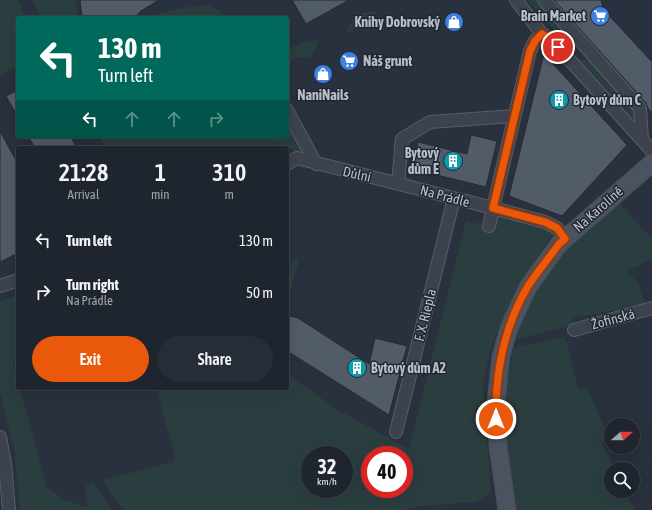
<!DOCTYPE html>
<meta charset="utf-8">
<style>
body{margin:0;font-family:"Asap Condensed",sans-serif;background:#262d36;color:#f1f3f6;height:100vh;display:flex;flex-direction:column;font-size:15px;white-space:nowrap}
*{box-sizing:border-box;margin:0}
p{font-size:13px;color:#a1a5aa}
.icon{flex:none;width:22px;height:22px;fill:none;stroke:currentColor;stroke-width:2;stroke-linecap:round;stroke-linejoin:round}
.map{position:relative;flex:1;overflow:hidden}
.panel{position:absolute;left:16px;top:146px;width:273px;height:244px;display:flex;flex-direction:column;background:#1e252e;border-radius:4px;box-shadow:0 4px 16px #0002,0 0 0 1px #3c424a}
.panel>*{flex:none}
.banner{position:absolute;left:16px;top:16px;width:273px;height:122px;border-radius:4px;box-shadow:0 4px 16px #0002,0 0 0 1px #3c424a;background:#00695c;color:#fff;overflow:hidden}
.needle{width:26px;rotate:69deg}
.controls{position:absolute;left:604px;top:418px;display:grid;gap:8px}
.controls a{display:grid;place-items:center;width:36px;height:36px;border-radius:50%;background:#1e252e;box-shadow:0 4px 16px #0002,0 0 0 1px #3c424a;font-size:20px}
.speed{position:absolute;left:301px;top:446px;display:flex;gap:8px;font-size:20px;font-weight:700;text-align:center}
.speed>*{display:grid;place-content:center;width:52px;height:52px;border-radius:50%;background:#1e252e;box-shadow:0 4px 16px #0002,0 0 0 1px #3c424a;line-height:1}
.speed small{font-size:10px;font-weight:400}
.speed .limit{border:6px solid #d22;background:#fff;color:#111}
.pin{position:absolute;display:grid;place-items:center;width:34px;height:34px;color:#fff;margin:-17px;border:2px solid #fff;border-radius:50%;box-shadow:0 1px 4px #0007}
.me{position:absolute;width:44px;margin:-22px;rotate:0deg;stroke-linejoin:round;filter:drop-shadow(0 0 3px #0008)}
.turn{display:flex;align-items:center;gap:14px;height:84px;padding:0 16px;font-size:18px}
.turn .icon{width:52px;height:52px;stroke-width:2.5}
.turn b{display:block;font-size:28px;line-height:34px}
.lanes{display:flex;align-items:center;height:38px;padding:0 16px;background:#0003;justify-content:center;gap:20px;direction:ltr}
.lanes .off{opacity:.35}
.eta{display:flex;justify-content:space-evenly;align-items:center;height:68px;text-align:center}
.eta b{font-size:24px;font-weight:600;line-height:28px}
.cta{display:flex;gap:8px;margin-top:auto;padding:8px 16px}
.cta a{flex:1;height:46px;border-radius:24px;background:#ea580c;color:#fff;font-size:16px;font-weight:600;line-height:46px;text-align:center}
.cta a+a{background:#262d36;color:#f1f3f6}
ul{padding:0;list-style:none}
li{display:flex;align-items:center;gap:12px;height:52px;padding:0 16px}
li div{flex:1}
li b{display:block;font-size:15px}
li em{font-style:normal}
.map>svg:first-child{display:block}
.green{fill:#2b3e3f;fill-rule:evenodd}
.building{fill:#525c68;stroke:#232a35}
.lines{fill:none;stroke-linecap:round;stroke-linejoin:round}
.street-casing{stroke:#575e68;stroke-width:14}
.secondary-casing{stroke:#464c57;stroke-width:19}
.street{stroke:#3c434e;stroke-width:12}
.secondary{stroke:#4b5360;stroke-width:17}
.route-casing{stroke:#983908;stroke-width:10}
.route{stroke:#ea580c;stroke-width:7}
.labels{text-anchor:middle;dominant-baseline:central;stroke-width:3;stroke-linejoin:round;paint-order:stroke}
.poi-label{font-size:14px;font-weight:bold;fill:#b9bfc8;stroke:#212833;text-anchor:end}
.street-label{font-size:14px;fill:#b9bfc8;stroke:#212833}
</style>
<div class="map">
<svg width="652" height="510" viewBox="0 0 652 510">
<rect width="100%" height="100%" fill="#28313d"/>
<path class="green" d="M 0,0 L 17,0 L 27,18 L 18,18 L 18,66 L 0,75 Z
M 32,0 L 74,0 L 76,6 L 78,18 L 41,18 Z
M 527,0 L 538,0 L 559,23 L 558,34 Z
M 204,5 C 214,6 221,11 229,18 L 149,18 C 167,10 184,7 204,5 Z
M 378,11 L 365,23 L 346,34 L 355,14 Z
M 319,40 L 311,58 L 299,57 L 287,61 L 287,49 L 306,42 Z
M 579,59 L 592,60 L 635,107 L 638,129 L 632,123 L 635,121 Z
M 287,121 L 305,153 L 297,158 L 291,148 L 287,150 L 287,148 L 106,148 L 99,136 L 287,136 Z
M 620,204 L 652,239 L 652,259 L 627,271 L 639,284 L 645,304 L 573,318 L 572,325 L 514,340 L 521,311 L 560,252 Z
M 498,209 L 557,228 L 520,282 L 492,344 L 483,383 L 491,490 L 484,498 L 475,502 L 421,506 L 404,510 L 124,510 L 112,496 L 103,480 L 173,462 L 175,457 L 156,388 L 287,388 L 287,374 L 338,410 L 409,449 L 466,221 L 493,227 ZM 310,455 L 344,455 L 344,489 L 310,489 ZM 370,455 L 404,455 L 404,489 L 370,489 Z
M 300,257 L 287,304 L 287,264 Z
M 18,295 L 18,356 L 15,357 L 13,361 L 18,380 L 18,388 L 20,388 L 47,487 L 64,500 L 86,507 L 88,503 L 85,489 L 87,485 L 93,483 L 112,510 L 20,510 L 14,449 L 0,393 L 0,301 Z
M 564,337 L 568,346 L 578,388 L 587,388 L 609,438 L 602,444 L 615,469 L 611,469 L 611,491 L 625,491 L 635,510 L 514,510 L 501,412 L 514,348 Z"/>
<path class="building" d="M 80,0 L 159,0 L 141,11 L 134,18 L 82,18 Z
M 292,0 L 349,0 L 306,24 Z
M 554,0 L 601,0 L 604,10 L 652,62 L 652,113 L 648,108 L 646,103 Z
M 544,54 L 627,145 L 562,216 L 509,196 Z
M 18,90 L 18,117 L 6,96 Z
M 0,131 L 18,164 L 18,253 L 0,262 Z
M 471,135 L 497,141 L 486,187 L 412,169 L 418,142 L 467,154 Z
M 28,136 L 70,136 L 77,148 L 35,148 Z
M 290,316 L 298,318 L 369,364 L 375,338 L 407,346 L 389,415 L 287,351 L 287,330 Z"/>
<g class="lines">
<defs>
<path id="street" d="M 516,0 L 542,34 L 549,38 L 567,57 L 652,151
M 544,0 L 640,108 L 642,140
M 287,110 L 316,164
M 287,164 L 297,158 L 493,208 L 530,51 L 535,41 L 542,34
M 398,183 L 402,139 L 430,122 L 514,116
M 489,226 L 493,208 L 545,222 L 557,228 L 565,239
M 0,286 L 18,280
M 574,330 L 652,308
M 396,432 L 454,198
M 0,437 L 5,464 L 9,510"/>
<path id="secondary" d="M 507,510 L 498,446 L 496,402 L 501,356 L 509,328 L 528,287 L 559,244 L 652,163"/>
</defs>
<use href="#street" class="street-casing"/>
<use href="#secondary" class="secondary-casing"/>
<use href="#street" class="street"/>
<use href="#secondary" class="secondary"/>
</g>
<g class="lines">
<defs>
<path id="route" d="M 496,419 C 495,373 504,327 528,286 C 537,272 549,258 559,244 L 565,239 L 557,228 L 545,222 L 493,208 L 530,51 L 535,41 L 542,34 L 549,38 L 558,47"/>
</defs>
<use href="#route" class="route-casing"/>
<use href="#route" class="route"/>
</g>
<defs>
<symbol id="supermarket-disc" viewBox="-11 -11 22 22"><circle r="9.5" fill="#3f7fe0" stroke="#212833"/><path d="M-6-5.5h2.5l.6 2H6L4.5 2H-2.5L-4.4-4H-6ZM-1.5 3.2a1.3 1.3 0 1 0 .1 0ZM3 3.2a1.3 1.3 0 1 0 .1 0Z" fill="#fff"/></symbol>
<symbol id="shop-disc" viewBox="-11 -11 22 22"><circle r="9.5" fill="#3f7fe0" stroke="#212833"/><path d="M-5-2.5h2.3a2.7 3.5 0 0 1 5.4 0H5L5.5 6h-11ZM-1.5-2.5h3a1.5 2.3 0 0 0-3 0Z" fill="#fff"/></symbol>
<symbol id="building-disc" viewBox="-11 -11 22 22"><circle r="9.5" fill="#0f9aa8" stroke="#212833"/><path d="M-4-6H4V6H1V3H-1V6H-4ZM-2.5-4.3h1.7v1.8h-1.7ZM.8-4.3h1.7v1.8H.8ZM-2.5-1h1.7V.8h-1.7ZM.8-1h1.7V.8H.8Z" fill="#fff"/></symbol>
</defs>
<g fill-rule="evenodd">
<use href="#supermarket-disc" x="589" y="5" width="22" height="22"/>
<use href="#shop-disc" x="443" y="11" width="22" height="22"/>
<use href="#supermarket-disc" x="338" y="50" width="22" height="22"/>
<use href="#shop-disc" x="312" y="63" width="22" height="22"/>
<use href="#building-disc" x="548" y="89" width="22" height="22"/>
<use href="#building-disc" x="442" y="150" width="22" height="22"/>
<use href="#building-disc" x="346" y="357" width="22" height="22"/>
</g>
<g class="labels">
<g class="poi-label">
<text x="586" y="16">Brain Market</text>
<text x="440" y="22">Knihy Dobrovský</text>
<text x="363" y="61" text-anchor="start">Náš grunt</text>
<text x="323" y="95" text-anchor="middle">NaniNails</text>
<text x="573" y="100" text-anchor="start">Bytový dům C</text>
<text x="439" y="153">Bytový<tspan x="439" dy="16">dům E</tspan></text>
<text x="371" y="368" text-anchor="start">Bytový dům A2</text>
</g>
<g class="street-label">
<text transform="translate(357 174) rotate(13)">Důlní</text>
<text transform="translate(445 196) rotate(15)">Na Prádle</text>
<text transform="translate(598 209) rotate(-41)">Na Karolíně</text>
<text transform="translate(425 315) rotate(-76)">F. X. Riepla</text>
<text transform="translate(613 319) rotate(-15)">Žofinská</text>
</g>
</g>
</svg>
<div class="controls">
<a><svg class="needle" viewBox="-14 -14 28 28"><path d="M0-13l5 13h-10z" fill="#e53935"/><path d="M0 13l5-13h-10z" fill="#a1a5aa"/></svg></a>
<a><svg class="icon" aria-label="search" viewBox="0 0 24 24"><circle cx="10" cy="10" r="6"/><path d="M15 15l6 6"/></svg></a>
</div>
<div class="speed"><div>32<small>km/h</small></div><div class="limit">40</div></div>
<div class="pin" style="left:558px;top:47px;background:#d93025"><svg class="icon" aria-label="arrive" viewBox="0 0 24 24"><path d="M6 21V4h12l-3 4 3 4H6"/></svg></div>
<svg class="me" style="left:496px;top:419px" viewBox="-20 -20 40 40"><circle r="17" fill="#ea580c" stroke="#fff" stroke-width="3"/><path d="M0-11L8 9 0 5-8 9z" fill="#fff"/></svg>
<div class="banner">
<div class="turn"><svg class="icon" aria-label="left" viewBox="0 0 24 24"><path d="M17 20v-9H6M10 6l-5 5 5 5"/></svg><div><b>130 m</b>Turn left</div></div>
<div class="lanes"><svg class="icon" aria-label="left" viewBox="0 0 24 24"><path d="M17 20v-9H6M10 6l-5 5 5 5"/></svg><svg class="icon off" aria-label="ahead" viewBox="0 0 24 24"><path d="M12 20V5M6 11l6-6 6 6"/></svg><svg class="icon off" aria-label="ahead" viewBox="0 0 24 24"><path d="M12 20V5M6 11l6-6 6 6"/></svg><svg class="icon off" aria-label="right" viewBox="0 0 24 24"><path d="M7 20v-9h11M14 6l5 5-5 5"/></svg></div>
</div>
<section class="panel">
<div class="eta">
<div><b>21:28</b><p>Arrival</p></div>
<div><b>1</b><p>min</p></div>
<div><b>310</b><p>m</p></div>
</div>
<ul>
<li><svg class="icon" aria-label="left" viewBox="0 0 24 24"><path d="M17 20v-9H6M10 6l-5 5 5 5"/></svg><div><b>Turn left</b></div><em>130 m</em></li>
<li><svg class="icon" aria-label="right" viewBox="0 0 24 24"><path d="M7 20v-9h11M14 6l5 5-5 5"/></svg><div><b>Turn right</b><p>Na Prádle</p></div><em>50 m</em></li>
</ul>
<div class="cta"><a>Exit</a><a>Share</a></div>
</section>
</div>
